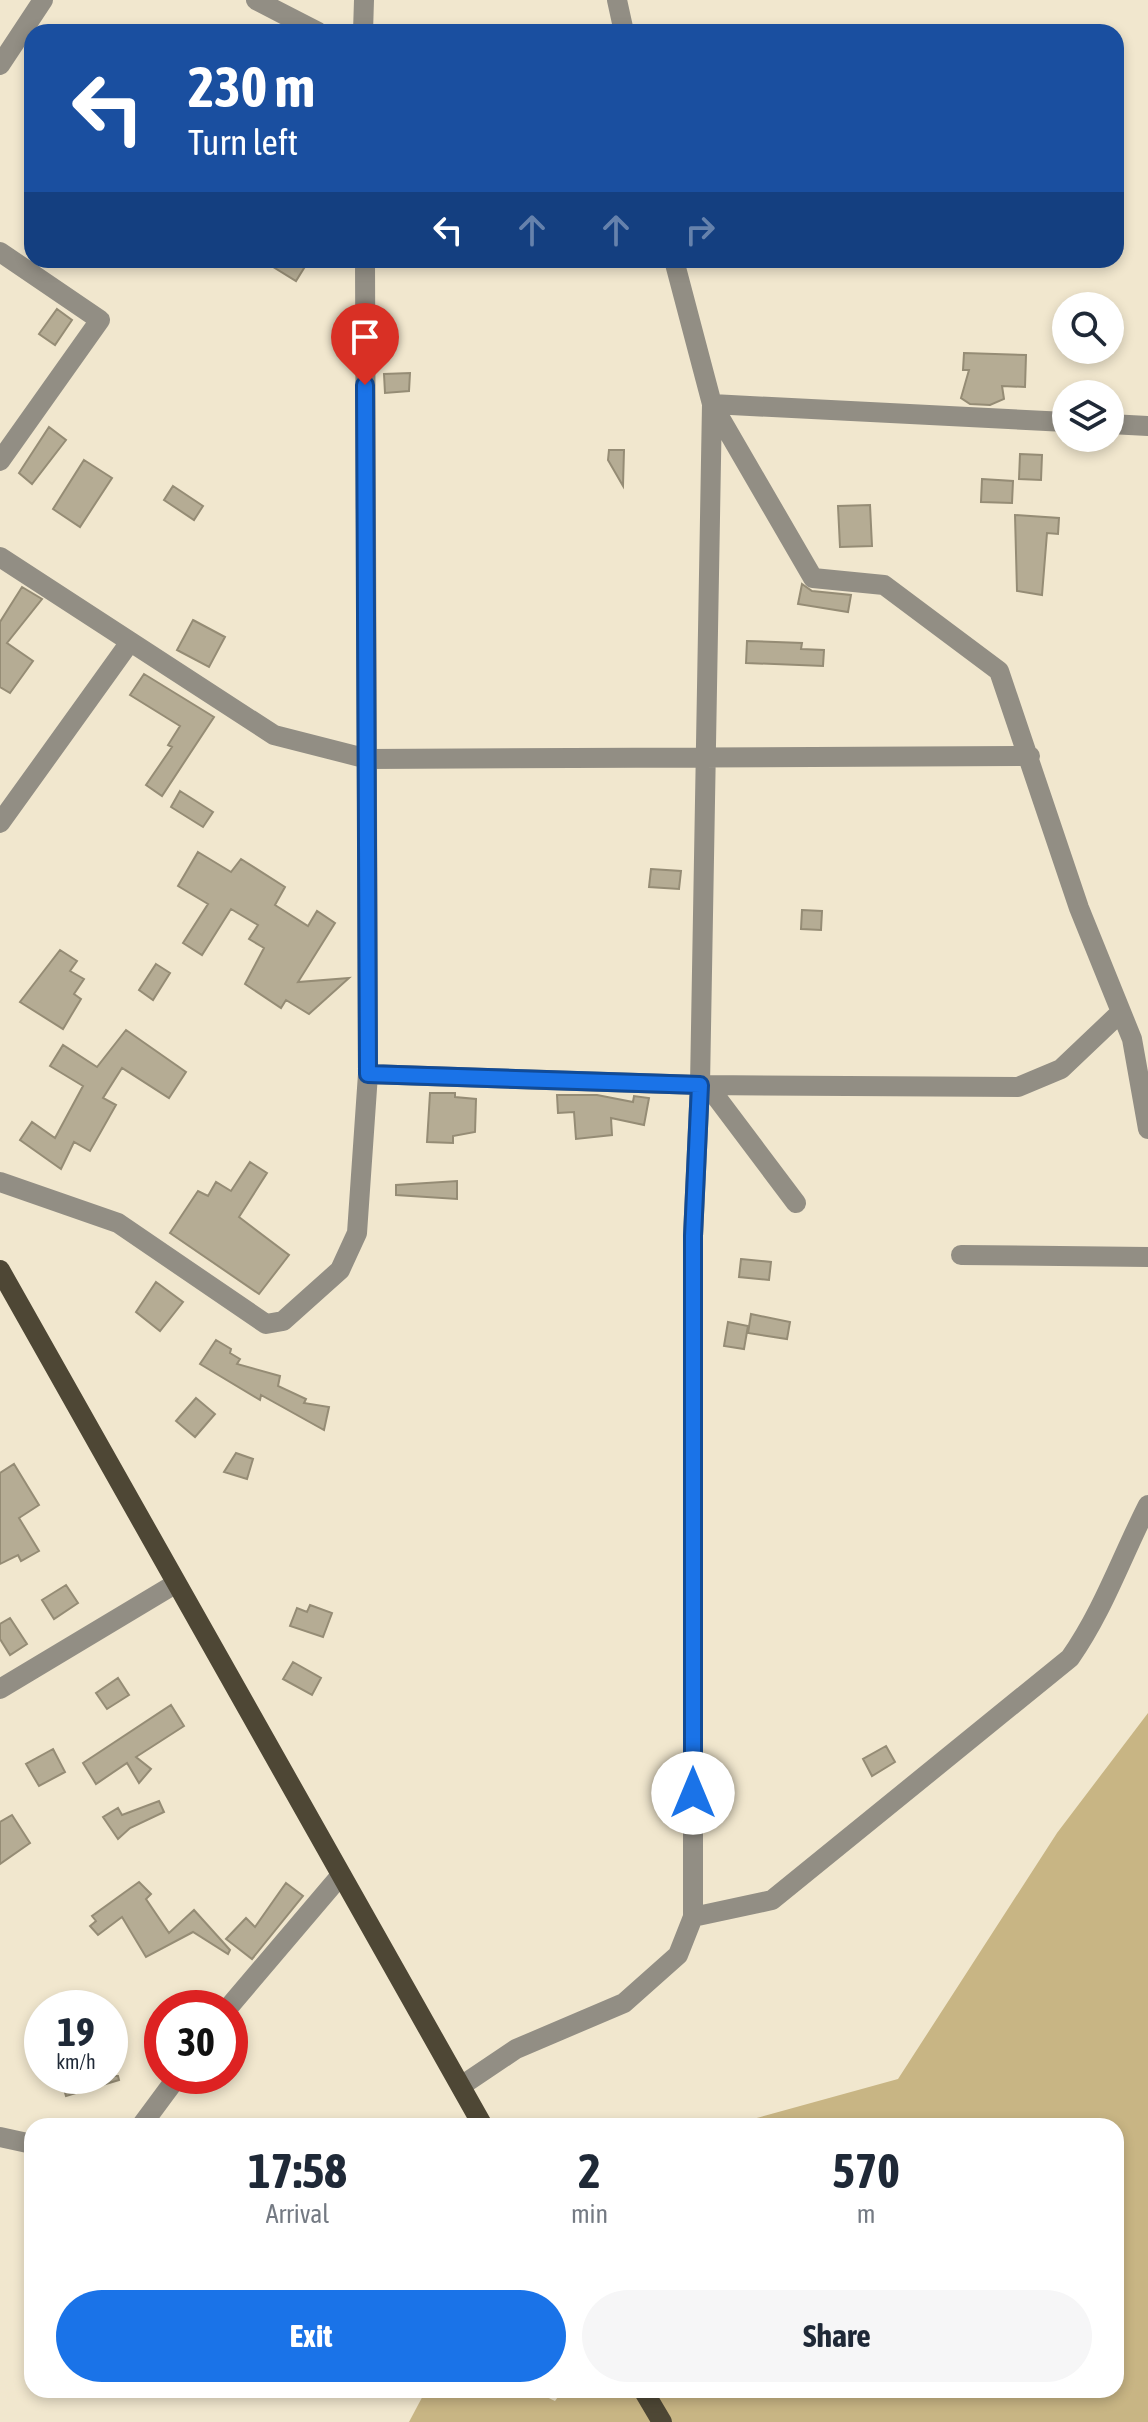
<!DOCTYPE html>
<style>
body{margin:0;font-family:"Asap Condensed",sans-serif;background:#f6f6f7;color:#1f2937;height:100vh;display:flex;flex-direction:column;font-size:30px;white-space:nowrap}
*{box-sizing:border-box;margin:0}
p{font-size:26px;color:#747a83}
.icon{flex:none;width:44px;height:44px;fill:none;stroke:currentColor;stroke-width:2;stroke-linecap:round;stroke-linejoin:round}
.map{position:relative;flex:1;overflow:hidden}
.drawer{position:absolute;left:24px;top:2118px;width:1100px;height:280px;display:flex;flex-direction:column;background:#fff;border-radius:24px;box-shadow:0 4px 12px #0003}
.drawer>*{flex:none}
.guide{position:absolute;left:24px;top:24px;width:1100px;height:244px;border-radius:24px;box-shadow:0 4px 12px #0003;background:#1a4fa0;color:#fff;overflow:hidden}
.controls{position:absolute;left:1052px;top:292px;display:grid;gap:16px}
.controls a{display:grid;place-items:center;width:72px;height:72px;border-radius:50%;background:#fff;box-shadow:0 4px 12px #0003;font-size:40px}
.speed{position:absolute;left:24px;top:1990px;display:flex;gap:16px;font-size:40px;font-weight:700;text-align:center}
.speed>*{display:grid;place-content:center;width:104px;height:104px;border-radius:50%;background:#fff;box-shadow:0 4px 12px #0003;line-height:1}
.speed small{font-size:20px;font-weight:400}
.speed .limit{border:12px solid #d22;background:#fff;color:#111}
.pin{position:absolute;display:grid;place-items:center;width:68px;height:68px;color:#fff;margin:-82px -34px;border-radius:50% 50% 50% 0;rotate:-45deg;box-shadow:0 0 8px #0007}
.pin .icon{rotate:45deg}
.me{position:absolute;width:88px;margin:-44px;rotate:0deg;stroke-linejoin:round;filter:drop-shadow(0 0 6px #0008)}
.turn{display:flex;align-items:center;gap:28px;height:168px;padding:0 32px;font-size:36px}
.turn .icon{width:104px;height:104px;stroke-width:2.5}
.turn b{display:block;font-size:56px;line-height:68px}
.lanes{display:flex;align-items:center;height:76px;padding:0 32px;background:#0003;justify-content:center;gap:40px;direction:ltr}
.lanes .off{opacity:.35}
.eta{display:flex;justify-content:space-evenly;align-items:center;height:136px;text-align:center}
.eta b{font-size:48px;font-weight:700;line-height:56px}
.cta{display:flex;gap:16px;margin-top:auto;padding:16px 32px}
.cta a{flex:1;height:92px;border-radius:48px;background:#1a73e8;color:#fff;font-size:32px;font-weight:700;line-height:92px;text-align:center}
.cta a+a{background:#f6f6f7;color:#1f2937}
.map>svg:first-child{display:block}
.green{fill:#c8b584}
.building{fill:#b5ac94;stroke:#958c75;stroke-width:2}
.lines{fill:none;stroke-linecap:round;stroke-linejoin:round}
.minor{stroke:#928e84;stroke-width:20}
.major{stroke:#4e4735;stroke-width:20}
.route-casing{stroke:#114b97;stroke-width:20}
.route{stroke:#1a73e8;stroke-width:14}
</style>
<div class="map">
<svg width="1148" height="2422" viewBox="0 0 1148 2422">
<rect width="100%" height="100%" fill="#f1e7ce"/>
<path class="green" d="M 1148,1713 L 1148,2422 L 409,2422 L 426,2390 L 532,2390 L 555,2401 L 563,2390 L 1116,2390 L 1116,2126 L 728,2126 L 898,2079 L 1057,1833 Z"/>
<path class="building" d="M 262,260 L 309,260 L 296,281 Z
M 57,309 L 72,320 L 55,345 L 39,334 Z
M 964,353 L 1026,355 L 1025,387 L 1002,386 L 1004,399 L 990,405 L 970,404 L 961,398 L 969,370 L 963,370 Z
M 410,373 L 409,391 L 385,393 L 384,374 Z
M 49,427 L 66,440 L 32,484 L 19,473 Z
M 609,450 L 624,450 L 623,486 L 608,460 Z
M 1020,454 L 1042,455 L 1041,480 L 1019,479 Z
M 84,460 L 112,478 L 80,527 L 53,509 Z
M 982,479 L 1013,481 L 1012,503 L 981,502 Z
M 173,486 L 203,506 L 194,520 L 164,500 Z
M 870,505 L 872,546 L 840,547 L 838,506 Z
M 1015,515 L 1059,518 L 1058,534 L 1047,533 L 1042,595 L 1017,591 Z
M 802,584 L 812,591 L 851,595 L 848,612 L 798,604 Z
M 22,587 L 42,599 L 7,643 L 33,661 L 10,693 L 0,687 L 0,622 Z
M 193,620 L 225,637 L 209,667 L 177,650 Z
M 747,641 L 802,643 L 801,649 L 824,650 L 823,666 L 746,663 Z
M 144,674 L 214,717 L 162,796 L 146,785 L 172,747 L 168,745 L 180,726 L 130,695 Z
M 180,791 L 213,812 L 203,827 L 171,807 Z
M 198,852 L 231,872 L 241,859 L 285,887 L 275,905 L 308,926 L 317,911 L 335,923 L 298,982 L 349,978 L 309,1014 L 286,1000 L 281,1008 L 245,984 L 264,948 L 249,939 L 258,925 L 231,909 L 202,955 L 183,943 L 208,904 L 178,886 Z
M 651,869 L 681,871 L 679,889 L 649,887 Z
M 802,910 L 822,911 L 821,930 L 801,929 Z
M 60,950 L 77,961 L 70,971 L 84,979 L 74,994 L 81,999 L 63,1029 L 20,1002 Z
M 156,964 L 170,973 L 153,1000 L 139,990 Z
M 126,1030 L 186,1072 L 169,1098 L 122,1068 L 103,1098 L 116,1105 L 90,1151 L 74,1142 L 61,1169 L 20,1140 L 32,1122 L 55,1138 L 83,1086 L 50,1066 L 63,1045 L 97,1067 Z
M 430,1093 L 455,1093 L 455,1097 L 476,1099 L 475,1132 L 453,1136 L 453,1143 L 427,1142 Z
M 557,1095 L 597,1095 L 633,1102 L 634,1096 L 649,1098 L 644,1125 L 611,1118 L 612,1135 L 576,1139 L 574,1112 L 558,1113 Z
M 250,1162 L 267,1173 L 239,1217 L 289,1255 L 259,1294 L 170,1233 L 198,1191 L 208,1196 L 216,1182 L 231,1191 Z
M 457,1181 L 457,1199 L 396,1195 L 396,1185 Z
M 741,1259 L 771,1262 L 769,1280 L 739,1277 Z
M 156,1282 L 183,1302 L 160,1331 L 136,1312 Z
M 751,1314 L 790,1322 L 787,1339 L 748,1333 Z
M 728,1322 L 748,1326 L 744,1349 L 724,1346 Z
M 216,1340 L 231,1349 L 230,1353 L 240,1359 L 237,1364 L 280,1376 L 278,1386 L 306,1399 L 304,1403 L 329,1407 L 324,1430 L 261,1395 L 260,1400 L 200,1364 Z
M 196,1398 L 215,1414 L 195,1437 L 176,1421 Z
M 236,1453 L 253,1459 L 247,1479 L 224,1472 Z
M 14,1464 L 39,1505 L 19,1518 L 39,1551 L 21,1561 L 18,1555 L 0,1564 L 0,1473 Z
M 66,1585 L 78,1603 L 54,1619 L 42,1600 Z
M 310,1605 L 332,1613 L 323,1637 L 290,1626 L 297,1608 L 307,1612 Z
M 10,1618 L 27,1644 L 10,1655 L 0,1639 L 0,1624 Z
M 293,1662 L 321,1678 L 312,1695 L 283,1679 Z
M 118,1678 L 129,1695 L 107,1709 L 96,1693 Z
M 171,1705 L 184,1726 L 136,1757 L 151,1769 L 139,1783 L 127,1763 L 96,1784 L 83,1763 Z
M 886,1746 L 895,1762 L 872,1776 L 863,1759 Z
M 53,1749 L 65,1772 L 39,1786 L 26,1764 Z
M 159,1801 L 164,1812 L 130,1828 L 118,1839 L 103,1817 L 118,1808 L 122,1815 Z
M 12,1815 L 30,1843 L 0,1864 L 0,1822 Z
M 139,1882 L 151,1894 L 146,1899 L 169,1933 L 194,1910 L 230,1950 L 228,1954 L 193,1932 L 146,1957 L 122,1917 L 98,1935 L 90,1926 L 96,1921 L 92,1916 Z
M 286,1883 L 303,1896 L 252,1959 L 226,1939 L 246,1918 L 255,1927 Z
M 60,2076 L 118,2076 L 119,2080 L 66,2096 Z"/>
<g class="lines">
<path class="minor" d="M 256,0 L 318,32
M 617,0 L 624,32
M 363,32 L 364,0
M 0,65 L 43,0
M 0,252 L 100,320 L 0,461
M 674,260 L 712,404 L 813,578 L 884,585 L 999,671 L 1079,908 L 1132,1039 L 1148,1129
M 1110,424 L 1148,426
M 0,557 L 274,735 L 368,759 L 1030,756
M 0,823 L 130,642
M 368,1074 L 700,1085 L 1018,1087 L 1061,1069 L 1121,1012
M 700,1085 L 714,1094 L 796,1203
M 0,1182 L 118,1223 L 266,1324 L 283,1321 L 340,1270 L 357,1233 L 368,1074 L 365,260
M 961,1255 L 1148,1257
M 0,1689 L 175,1584
M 693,1917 L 693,1236 L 700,1085 L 712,404 L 1066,422
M 228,2008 L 341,1875
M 461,2086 L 516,2049 L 624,2003 L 678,1955 L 693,1917 L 772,1900 L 1070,1658 C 1103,1611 1122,1556 1148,1505
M 141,2126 L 178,2076
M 0,2137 L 32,2144"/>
<path class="major" d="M 0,1270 L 483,2126
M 643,2390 L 662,2422"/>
</g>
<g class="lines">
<defs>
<path id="route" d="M 365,385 L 368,1074 L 700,1085 L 693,1236 L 693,1793"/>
</defs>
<use href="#route" class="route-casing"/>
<use href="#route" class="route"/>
</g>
</svg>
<div class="controls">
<a><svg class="icon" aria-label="search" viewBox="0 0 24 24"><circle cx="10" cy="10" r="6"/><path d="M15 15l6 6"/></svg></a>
<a><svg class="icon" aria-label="layers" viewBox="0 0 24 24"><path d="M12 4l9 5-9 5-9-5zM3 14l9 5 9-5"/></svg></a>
</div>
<div class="speed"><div>19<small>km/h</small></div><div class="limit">30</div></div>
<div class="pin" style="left:365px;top:385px;background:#d93025"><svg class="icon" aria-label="arrive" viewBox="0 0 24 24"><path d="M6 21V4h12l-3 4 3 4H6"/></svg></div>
<svg class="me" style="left:693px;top:1793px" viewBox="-20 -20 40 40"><circle r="19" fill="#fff"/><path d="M0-13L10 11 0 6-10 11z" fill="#1a73e8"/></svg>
<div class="guide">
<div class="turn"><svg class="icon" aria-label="left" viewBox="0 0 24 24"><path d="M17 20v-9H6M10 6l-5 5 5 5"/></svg><div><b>230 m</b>Turn left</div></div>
<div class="lanes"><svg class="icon" aria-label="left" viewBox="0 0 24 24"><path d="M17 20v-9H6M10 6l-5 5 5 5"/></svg><svg class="icon off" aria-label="ahead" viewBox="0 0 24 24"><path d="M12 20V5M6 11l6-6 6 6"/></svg><svg class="icon off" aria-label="ahead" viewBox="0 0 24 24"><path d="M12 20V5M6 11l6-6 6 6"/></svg><svg class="icon off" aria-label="right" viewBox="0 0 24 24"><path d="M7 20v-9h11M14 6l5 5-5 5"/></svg></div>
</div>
<section class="drawer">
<div class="eta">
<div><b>17:58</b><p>Arrival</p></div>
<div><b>2</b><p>min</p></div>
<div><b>570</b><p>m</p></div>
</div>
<div class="cta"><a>Exit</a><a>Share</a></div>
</section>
</div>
